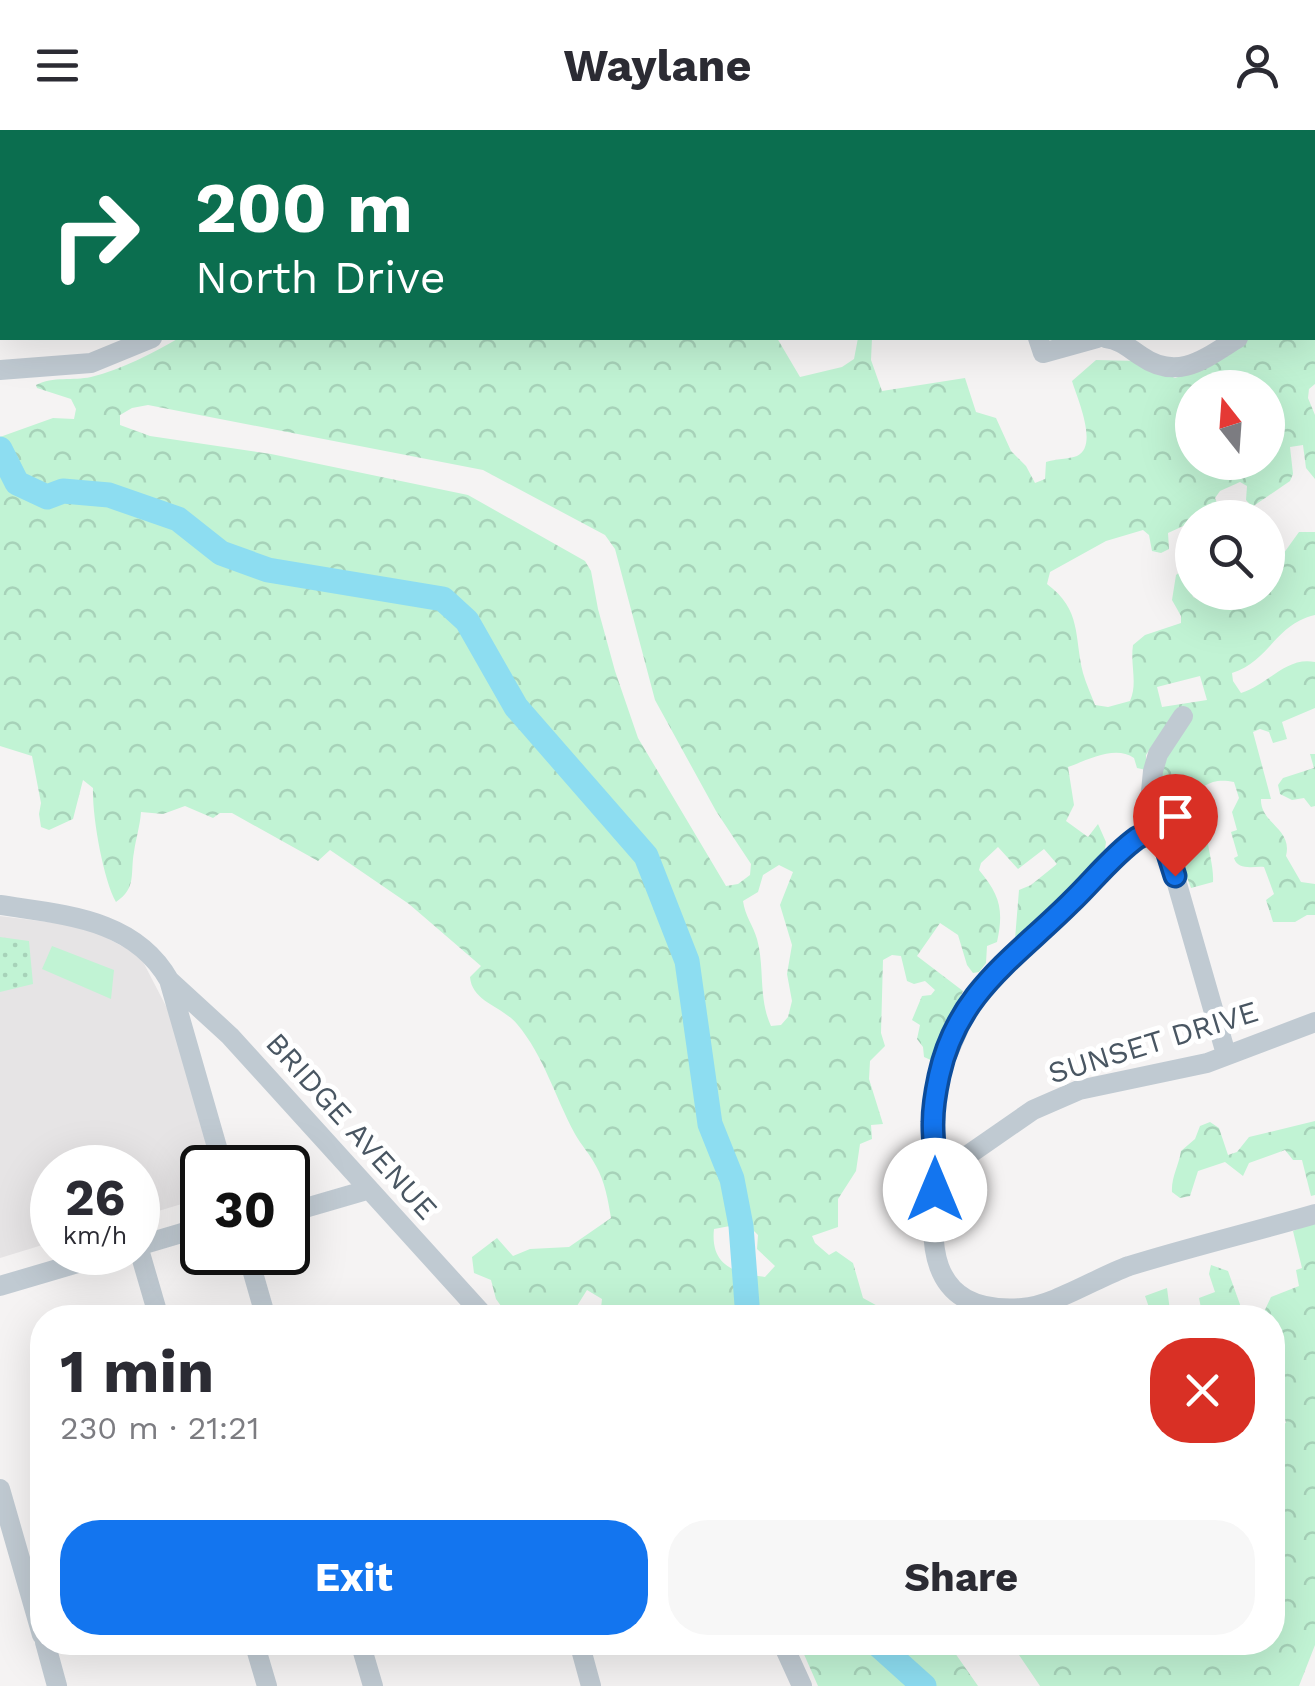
<!DOCTYPE html>
<meta charset="utf-8">
<style>
body{margin:0;font-family:"Work Sans",sans-serif;background:#f7f7f7;color:#2b2b33;height:100vh;display:flex;flex-direction:column;font-size:38px;white-space:nowrap}
*{box-sizing:border-box;margin:0}
p{font-size:32px;color:#7c7c81}
.icon{flex:none;width:55px;height:55px;fill:none;stroke:currentColor;stroke-width:2;stroke-linecap:round;stroke-linejoin:round}
.map{position:relative;flex:1;overflow:hidden}
.drawer{position:absolute;left:30px;top:1175px;width:1255px;height:350px;display:flex;flex-direction:column;background:#fff;border-radius:40px;box-shadow:0 10px 40px #0002}
.drawer>*{flex:none}
.banner{position:absolute;left:0px;top:0px;width:1315px;height:210px;box-shadow:0 10px 40px #0002;background:#0b6e4f;color:#fff;overflow:hidden}
.needle{width:65px;rotate:343deg}
.fabs{position:absolute;left:1175px;top:240px;display:grid;gap:20px}
.fabs a{display:grid;place-items:center;width:110px;height:110px;border-radius:50%;background:#fff;box-shadow:0 10px 40px #0002;font-size:50px}
.speed{position:absolute;left:30px;top:1015px;display:flex;gap:20px;font-size:50px;font-weight:700;text-align:center}
.speed>*{display:grid;place-content:center;width:130px;height:130px;border-radius:50%;background:#fff;box-shadow:0 10px 40px #0002;line-height:1}
.speed small{font-size:25px;font-weight:400}
.speed .limit{border:5px solid #111;border-radius:15px;background:#fff;color:#111}
.pin{position:absolute;display:grid;place-items:center;width:85px;height:85px;color:#fff;margin:-102px -42px;border-radius:50% 50% 50% 0;rotate:-45deg;box-shadow:0 0 10px #0007}
.pin .icon{rotate:45deg}
.me{position:absolute;width:110px;margin:-55px;rotate:0deg;stroke-linejoin:round;filter:drop-shadow(0 0 8px #0008)}
.turn{display:flex;align-items:center;gap:35px;height:210px;padding:0 30px;font-size:45px}
.turn .icon{width:130px;height:130px;stroke-width:2.5}
.turn b{display:block;font-size:70px;line-height:85px}
.round{display:grid;place-items:center;flex:none;width:105px;height:105px;border-radius:40px;background:#f7f7f7}
.headline{display:flex;align-items:center;justify-content:space-between;height:170px;padding:0 30px}
h1{font-size:60px;font-weight:700;line-height:75px}
.action{display:flex;gap:20px;margin-top:auto;padding:20px 30px}
.action a{flex:1;height:115px;border-radius:40px;background:#1375ef;color:#fff;font-size:40px;font-weight:700;line-height:115px;text-align:center}
.action a+a{background:#f7f7f7;color:#2b2b33}
header{display:flex;justify-content:space-between;align-items:center;height:130px;padding:0 30px;background:#fff;font-size:45px;font-weight:700}
.map>svg:first-child{display:block}
.education{fill:#e6e4e5}
.forest{fill:url(#forest-crowns);fill-rule:evenodd}
.park{fill:url(#park-dots)}
.pitch{fill:#c1f3d4}
.lines{fill:none;stroke-linecap:round;stroke-linejoin:round}
.river{stroke:#8dddf1;stroke-width:25}
.minor{stroke:#c0cad2;stroke-width:20}
.route-casing{stroke:#0c4c9b;stroke-width:25}
.route{stroke:#1375ef;stroke-width:18}
.labels{text-anchor:middle;dominant-baseline:central;stroke-width:10;stroke-linejoin:round;paint-order:stroke}
.street-label{font-size:30px;fill:#495662;stroke:#fff}
</style>
<header><svg class="icon" aria-label="menu" viewBox="0 0 24 24"><path d="M4 6h16M4 12h16M4 18h16"/></svg>Waylane<svg class="icon" aria-label="person" viewBox="0 0 24 24"><circle cx="12" cy="8" r="4"/><path d="M4 21q1-7 8-7t8 7"/></svg></header>
<div class="map">
<svg width="1315" height="1556" viewBox="0 0 1315 1556">
<defs>
<pattern id="forest-crowns" width="20" height="18" patternUnits="userSpaceOnUse" patternTransform="scale(2.5)"><rect width="20" height="18" fill="#c1f3d4"/><path d="M2 6a3 3 0 1 1 6 0M12 15a3 3 0 1 1 6 0" fill="none" stroke="#a7d2b9"/></pattern>
<pattern id="park-dots" width="8" height="8" patternUnits="userSpaceOnUse" patternTransform="scale(2.5)"><rect width="8" height="8" fill="#c1f3d4"/><path d="M2 2h.1M6 6h.1" fill="none" stroke="#a7d2b9" stroke-width="1.8" stroke-linecap="round"/></pattern>
</defs>
<rect width="100%" height="100%" fill="#f5f3f3"/>
<path class="education" d="M 0,786 L 87,797 L 140,826 L 169,882 L 214,1037 L 202,1038 L 202,1068 L 138,1087 L 138,1038 L 52,1038 L 52,1112 L 0,1128 Z"/>
<path class="forest" d="M 595,0 L 934,0 L 935,2 L 596,2 Z
M 1315,179 L 1315,254 L 1309,259 L 1308,268 L 1315,285 L 1315,349 L 1306,338 L 1303,315 L 1290,317 L 1293,344 L 1290,351 L 1252,377 L 1246,370 L 1247,356 L 1240,352 L 1220,361 L 1215,368 L 1221,383 L 1214,387 L 1192,388 L 1192,392 L 1168,403 L 1169,419 L 1161,423 L 1152,421 L 1149,405 L 1143,400 L 1106,411 L 1050,442 L 1047,454 C 1082,480 1074,506 1083,543 C 1086,554 1091,564 1095,575 L 1108,577 L 1130,571 C 1138,553 1130,535 1133,515 L 1145,505 L 1181,493 L 1181,486 L 1172,470 L 1176,445 L 1181,441 L 1186,443 L 1193,467 L 1213,476 L 1219,470 L 1217,463 L 1268,462 L 1268,445 L 1299,402 L 1315,402 L 1315,485 C 1274,495 1271,530 1232,543 L 1233,551 L 1241,563 C 1268,555 1286,526 1315,532 L 1315,578 L 1282,592 L 1287,609 L 1273,613 L 1269,602 L 1260,599 L 1253,602 L 1271,669 L 1261,669 C 1260,694 1293,698 1286,726 L 1301,752 L 1315,754 L 1315,785 L 1307,785 L 1295,792 L 1273,792 L 1266,770 L 1274,764 L 1264,737 C 1253,736 1238,741 1234,728 L 1238,726 L 1231,702 L 1237,700 L 1232,682 L 1239,668 L 1234,652 C 1222,650 1214,650 1203,657 C 1181,669 1205,688 1207,705 C 1208,720 1214,737 1213,752 L 1191,758 L 1176,718 L 1184,710 L 1166,686 L 1167,666 L 1161,661 L 1152,616 L 1146,625 L 1146,640 L 1137,638 L 1134,628 C 1115,615 1088,630 1068,637 L 1074,675 L 1066,691 L 1088,707 L 1098,694 L 1106,712 L 1105,719 L 1067,762 L 1015,809 L 1019,760 L 1031,755 L 1057,734 L 1044,719 L 1018,739 L 998,717 L 981,733 L 979,740 C 1000,765 1004,780 997,812 L 987,816 L 986,833 L 979,842 L 973,843 L 967,835 L 958,805 L 940,793 L 917,826 L 963,861 L 933,931 L 924,927 L 923,917 L 917,909 L 920,895 L 912,890 L 922,866 L 931,865 L 935,860 L 925,851 L 914,854 L 907,851 L 901,826 L 892,825 L 883,830 L 881,903 L 885,916 L 870,931 L 869,949 L 883,994 L 871,995 L 872,1009 L 860,1014 L 856,1041 L 838,1069 L 838,1097 L 812,1106 L 815,1113 L 829,1125 L 836,1121 L 853,1133 L 863,1168 L 883,1179 L 887,1187 L 600,1187 L 602,1169 L 587,1160 L 570,1187 L 509,1187 L 496,1169 L 491,1150 L 474,1143 L 472,1127 L 497,1108 L 513,1126 L 530,1119 L 569,1117 L 611,1088 C 608,1070 605,1052 596,1036 C 590,1024 581,1015 575,1004 C 555,967 544,926 517,894 C 502,876 472,872 470,847 L 481,836 L 409,774 L 330,720 L 318,731 L 232,683 L 220,683 L 213,688 L 185,676 L 163,684 L 141,682 C 140,696 136,708 134,722 C 130,743 137,758 116,772 C 103,749 92,685 93,658 L 83,650 L 73,689 L 49,700 L 41,697 L 39,684 L 41,673 L 32,626 L 0,616 L 0,307 L 53,288 L 74,289 L 76,279 L 71,269 L 37,258 L 36,255 C 53,246 73,251 91,247 C 123,239 151,224 179,208 L 777,208 L 800,247 L 842,237 L 854,229 L 858,208 L 872,208 L 871,230 L 882,261 L 965,248 L 976,282 L 996,288 L 1011,321 L 1026,336 L 1035,353 L 1045,349 L 1046,332 C 1055,329 1069,329 1077,326 C 1099,316 1077,268 1072,251 L 1096,230 L 1138,231 L 1175,248 L 1206,238 L 1247,208 L 1312,208 ZM 1192,258 L 1268,258 L 1268,332 L 1192,332 ZM 148,275 L 483,340 L 605,405 L 615,419 L 655,570 L 716,681 L 751,734 L 750,745 L 738,754 L 726,756 L 638,608 L 615,541 L 598,479 L 591,441 L 585,431 L 468,365 L 271,324 L 150,306 L 120,295 L 120,285 L 132,278 ZM 1200,546 L 1207,570 L 1162,577 L 1157,557 ZM 779,735 L 793,742 L 780,775 L 792,815 L 787,844 L 792,871 L 788,887 L 781,895 L 771,896 C 758,868 765,838 757,809 C 753,795 745,786 743,771 L 758,762 L 763,745 ZM 746,1093 L 758,1105 L 757,1119 L 775,1136 L 765,1147 C 735,1143 710,1136 714,1099 Z
M 1310,624 L 1315,624 L 1315,676 L 1311,677 L 1304,668 L 1292,670 L 1280,664 L 1278,655 L 1283,648 L 1314,638 Z
M 1315,991 L 1315,1065 L 1311,1066 L 1302,1030 L 1293,1030 L 1285,1020 L 1249,1033 L 1243,1046 L 1225,1032 L 1198,1041 L 1190,1066 L 1180,1068 L 1172,1062 C 1171,1048 1179,1035 1181,1021 L 1195,1009 L 1200,996 L 1210,992 L 1219,998 L 1228,1025 L 1237,1022 L 1249,1007 Z
M 1315,1092 L 1315,1515 L 1299,1556 L 1040,1556 L 1011,1513 L 1272,1512 L 1273,1297 L 1286,1293 L 1276,1256 L 1273,1257 L 1272,1232 L 1282,1225 L 1281,1206 L 1273,1206 L 1272,1188 L 1191,1188 L 1189,1183 L 1201,1178 L 1199,1168 L 1215,1162 L 1209,1144 L 1211,1135 L 1228,1141 L 1242,1180 L 1248,1187 L 1263,1184 L 1271,1167 L 1299,1156 L 1296,1140 L 1302,1138 L 1293,1101 Z
M 1167,1158 L 1170,1181 L 1162,1187 L 1139,1187 L 1151,1183 L 1145,1166 Z
M 799,1513 L 948,1513 L 978,1556 L 818,1556 Z"/>
<path class="park" d="M 0,807 L 29,811 L 33,854 L 0,862 Z"/>
<path class="pitch" d="M 52,816 L 114,840 L 111,869 L 42,839 Z"/>
<g class="lines">
<path class="river" d="M 0,319 L 17,353 L 47,367 L 63,361 L 109,365 L 178,389 L 221,423 L 268,440 L 443,469 L 467,491 L 516,577 L 646,726 L 687,831 L 710,994 L 732,1049 L 741,1096 L 748,1188
M 875,1512 L 924,1556"/>
<path class="minor" d="M 980,0 L 981,2
M 509,2 L 512,0
M 1312,169 L 1315,168
M 1038,208 L 1043,223 L 1097,208
M 1105,208 C 1123,211 1127,217 1141,226 C 1178,252 1206,228 1238,208
M 0,240 L 91,233 L 152,208
M 1147,703 L 1159,704 L 1165,712 L 1226,924
M 1147,703 L 1153,641 L 1158,624 L 1183,586
M 0,775 C 63,785 134,788 169,850 L 223,1038
M 169,850 L 230,906 L 486,1188
M 1315,892 L 1207,933 L 1079,960 L 1033,980 L 958,1032 L 939,1038 C 927,1108 924,1185 1022,1178 C 1053,1176 1098,1147 1129,1136 C 1190,1117 1253,1102 1315,1084
M 939,1038 L 932,994 L 939,944 L 969,875 L 1010,826 L 1068,776 L 1126,716 L 1147,703
M 288,1083 L 367,1060
M 138,1116 L 159,1188
M 138,1116 L 202,1097
M 247,1122 L 266,1188
M 0,1156 L 115,1122
M 0,1359 L 42,1505
M 45,1512 L 57,1556
M 254,1512 L 267,1556
M 360,1512 L 373,1556
M 579,1512 L 591,1556
M 782,1512 L 802,1556"/>
</g>
<g class="lines">
<defs>
<path id="route" d="M 935,1060 C 939,1034 932,1016 933,992 C 933,977 936,960 939,946 C 957,862 1015,828 1071,772 C 1093,751 1112,726 1137,708 L 1147,703 L 1163,708 L 1175,746"/>
</defs>
<use href="#route" class="route-casing"/>
<use href="#route" class="route"/>
</g>
<g class="labels">
<g class="street-label">
<text transform="translate(1153 912) rotate(-17)">SUNSET DRIVE</text>
<text transform="translate(352 996) rotate(48)">BRIDGE AVENUE</text>
</g>
</g>
</svg>
<div class="fabs">
<a><svg class="needle" viewBox="-14 -14 28 28"><path d="M0-13l5 13h-10z" fill="#e53935"/><path d="M0 13l5-13h-10z" fill="#7c7c81"/></svg></a>
<a><svg class="icon" aria-label="search" viewBox="0 0 24 24"><circle cx="10" cy="10" r="6"/><path d="M15 15l6 6"/></svg></a>
</div>
<div class="speed"><div>26<small>km/h</small></div><div class="limit">30</div></div>
<div class="pin" style="left:1175px;top:746px;background:#d93025"><svg class="icon" aria-label="arrive" viewBox="0 0 24 24"><path d="M6 21V4h12l-3 4 3 4H6"/></svg></div>
<svg class="me" style="left:935px;top:1060px" viewBox="-20 -20 40 40"><circle r="19" fill="#fff"/><path d="M0-13L10 11 0 6-10 11z" fill="#1375ef"/></svg>
<div class="banner">
<div class="turn"><svg class="icon" aria-label="right" viewBox="0 0 24 24"><path d="M7 20v-9h11M14 6l5 5-5 5"/></svg><div><b>200 m</b>North Drive</div></div>
</div>
<section class="drawer">
<div class="headline"><div><h1>1 min</h1><p>230 m · 21:21</p></div><a class="round" style="background:#d93025;color:#fff"><svg class="icon" aria-label="close" viewBox="0 0 24 24"><path d="M6 6l12 12M18 6L6 18"/></svg></a></div>
<div class="action"><a>Exit</a><a>Share</a></div>
</section>
</div>
